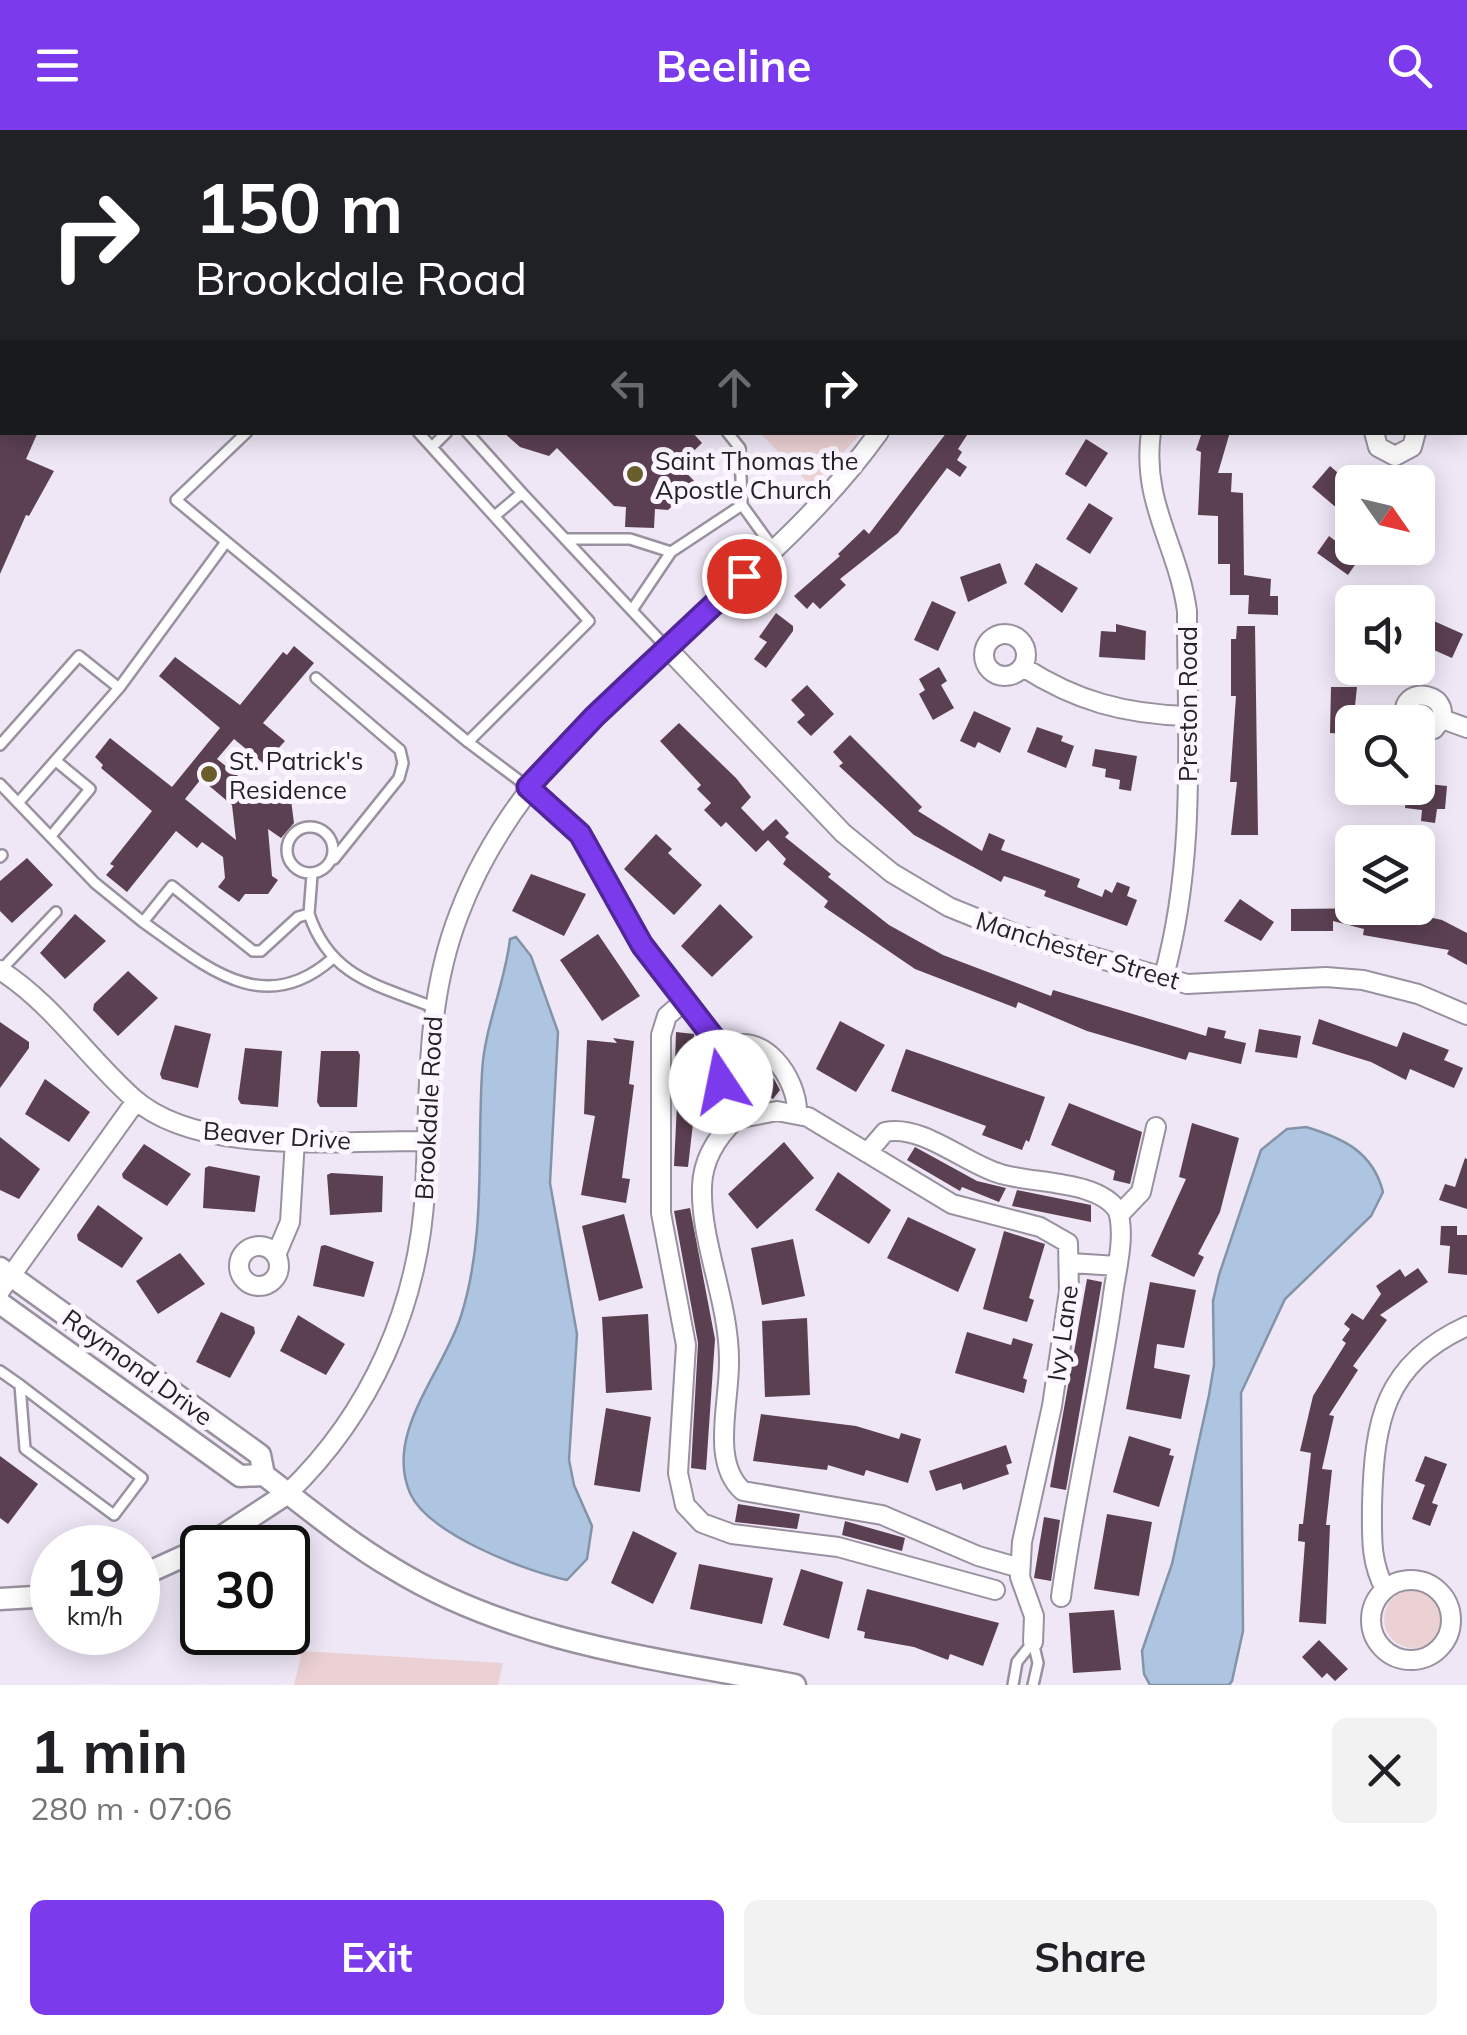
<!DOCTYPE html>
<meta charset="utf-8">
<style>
body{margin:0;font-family:Mulish,sans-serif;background:#f2f2f2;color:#202124;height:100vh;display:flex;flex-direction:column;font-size:38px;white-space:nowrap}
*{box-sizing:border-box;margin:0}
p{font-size:32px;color:#757577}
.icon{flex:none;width:55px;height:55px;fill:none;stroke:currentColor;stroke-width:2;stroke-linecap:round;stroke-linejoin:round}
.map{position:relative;height:1555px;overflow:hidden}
.sheet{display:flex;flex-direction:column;background:#fff;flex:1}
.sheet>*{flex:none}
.banner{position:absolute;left:0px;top:0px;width:1468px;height:305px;box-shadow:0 5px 25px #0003;background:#202124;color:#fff;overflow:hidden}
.needle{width:65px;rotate:124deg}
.controls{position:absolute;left:1335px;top:335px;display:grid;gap:20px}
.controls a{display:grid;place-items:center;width:100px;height:100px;border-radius:15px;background:#fff;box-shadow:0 5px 25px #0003;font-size:50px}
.speed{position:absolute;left:30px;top:1395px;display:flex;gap:20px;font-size:50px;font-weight:700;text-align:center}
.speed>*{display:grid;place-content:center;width:130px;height:130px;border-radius:50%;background:#fff;box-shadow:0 5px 25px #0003;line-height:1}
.speed small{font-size:25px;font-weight:400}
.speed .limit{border:5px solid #111;border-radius:15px;background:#fff;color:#111}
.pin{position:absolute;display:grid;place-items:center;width:85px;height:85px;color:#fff;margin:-42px;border:5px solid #fff;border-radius:50%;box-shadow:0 2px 10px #0007}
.me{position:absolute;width:110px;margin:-55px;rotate:349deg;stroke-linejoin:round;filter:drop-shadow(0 0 8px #0008)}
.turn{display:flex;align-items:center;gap:35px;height:210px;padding:0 30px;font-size:45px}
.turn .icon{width:130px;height:130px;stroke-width:2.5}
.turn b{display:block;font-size:70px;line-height:85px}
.lanes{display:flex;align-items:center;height:95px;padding:0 30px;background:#0003;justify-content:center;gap:50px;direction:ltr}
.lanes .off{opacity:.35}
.round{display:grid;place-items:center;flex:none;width:105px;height:105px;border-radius:15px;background:#f2f2f2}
.headline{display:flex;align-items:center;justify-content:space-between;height:170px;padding:0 30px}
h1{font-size:60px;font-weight:700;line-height:75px}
.button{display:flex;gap:20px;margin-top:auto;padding:20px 30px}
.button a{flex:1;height:115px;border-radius:15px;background:#7c3aed;color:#fff;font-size:40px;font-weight:700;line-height:115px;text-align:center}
.button a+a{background:#f2f2f2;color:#202124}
header{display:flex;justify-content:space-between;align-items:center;height:130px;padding:0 30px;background:#7c3aed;color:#fff;font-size:45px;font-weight:700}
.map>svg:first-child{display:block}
.green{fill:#ebd1d4}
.water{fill:#adc5e0;stroke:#8494a8;stroke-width:2.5}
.building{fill:#5b4052;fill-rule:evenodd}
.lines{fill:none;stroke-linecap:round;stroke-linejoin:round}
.service-casing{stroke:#99919f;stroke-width:14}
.minor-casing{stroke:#99919f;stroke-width:22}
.tertiary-casing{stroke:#99919f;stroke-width:25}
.service{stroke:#fff;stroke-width:9}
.minor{stroke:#fff;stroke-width:18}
.tertiary{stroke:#fff;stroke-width:20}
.route-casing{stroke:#51269a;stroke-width:25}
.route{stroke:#7c3aed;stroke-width:18}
.poi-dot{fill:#695e2b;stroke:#fbf6ff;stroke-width:4}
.labels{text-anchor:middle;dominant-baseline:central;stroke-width:10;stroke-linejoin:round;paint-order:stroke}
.poi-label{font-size:25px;fill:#252227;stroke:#fbf6ff;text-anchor:start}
.street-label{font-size:25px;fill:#252227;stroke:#fbf6ff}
</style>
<header><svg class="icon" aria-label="menu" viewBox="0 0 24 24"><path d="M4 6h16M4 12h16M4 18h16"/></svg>Beeline<svg class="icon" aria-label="search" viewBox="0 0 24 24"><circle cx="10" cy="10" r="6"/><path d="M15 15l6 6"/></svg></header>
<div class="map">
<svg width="1467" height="1555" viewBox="0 0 1467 1555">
<rect width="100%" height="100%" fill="#efe7f6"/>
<path class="green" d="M 213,0 L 929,0 L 934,2 L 211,2 Z
M 760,303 L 861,303 L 812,357 Z
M1384 1489a29 29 0 1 1 58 0a29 29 0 1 1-58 0Z
M 302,1521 L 503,1533 L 498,1555 L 294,1555 Z"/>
<path class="water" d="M 516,807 L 531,826 L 558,902 L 550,1053 L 577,1204 L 569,1330 L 574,1355 L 592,1396 L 587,1429 L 567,1450 C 525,1441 428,1404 410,1363 C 384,1303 443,1243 461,1186 C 486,1106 477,1026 482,943 C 484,898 505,854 510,809 Z
M 1306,997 C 1343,1008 1373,1022 1383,1062 L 1371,1086 L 1285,1169 L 1241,1263 L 1243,1501 L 1232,1551 L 1229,1555 L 1150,1555 L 1144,1544 L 1142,1521 L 1172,1434 L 1209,1265 L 1214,1235 L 1213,1171 L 1219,1145 L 1261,1020 L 1287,999 Z"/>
<path class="building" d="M 0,302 L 38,302 L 26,329 L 54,341 L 29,386 L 26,385 L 0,444 Z
M 503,302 L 692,302 L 702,313 L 679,335 L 696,353 L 668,380 L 655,379 L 654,398 L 625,397 L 626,377 L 614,376 L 557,318 L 549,326 L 520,317 Z
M 947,302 L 969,302 L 958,319 L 962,322 L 957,330 L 967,337 L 960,347 L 947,338 L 898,403 L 840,449 L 846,455 L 820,479 L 813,472 L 807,479 L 794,466 L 840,426 L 838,424 L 864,399 L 869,404 Z
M 1202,302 L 1230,302 L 1218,343 L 1232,343 L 1231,362 L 1243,363 L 1244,445 L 1271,449 L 1270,466 L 1278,466 L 1278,485 L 1248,484 L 1249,465 L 1230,465 L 1230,434 L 1218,434 L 1218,386 L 1198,385 L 1201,322 L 1196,320 Z
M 1086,309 L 1108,323 L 1086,357 L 1065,344 Z
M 1330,336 L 1352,355 L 1352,376 L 1345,385 L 1312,357 Z
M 1089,373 L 1113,388 L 1090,424 L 1066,409 Z
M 1329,406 L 1359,429 L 1348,445 L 1317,423 Z
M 1000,433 L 1007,453 L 968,472 L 960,447 Z
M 1036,433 L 1078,458 L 1062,483 L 1024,454 Z
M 932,471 L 956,482 L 938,521 L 914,510 Z
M 776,483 L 793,496 L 793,501 L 766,538 L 754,529 L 767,512 L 759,507 Z
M 1427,488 L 1463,504 L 1452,528 L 1418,513 Z
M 1116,494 L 1146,501 L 1145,530 L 1099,527 L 1101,501 L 1116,502 Z
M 1237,496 L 1255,496 L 1258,705 L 1231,705 L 1237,652 L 1230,652 L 1236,566 L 1231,566 L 1231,509 L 1236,509 Z
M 294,516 L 314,533 L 263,593 L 285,611 L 276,621 L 281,625 L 269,638 L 234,609 L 217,629 L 248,654 L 289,655 L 294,693 L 281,708 L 268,699 L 272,746 L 278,750 L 268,764 L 245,764 L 239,772 L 218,757 L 225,748 L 223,727 L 202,712 L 197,718 L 176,701 L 127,762 L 106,745 L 114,736 L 110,734 L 152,681 L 101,638 L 103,635 L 95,627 L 110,608 L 172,657 L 220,598 L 159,546 L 175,527 L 240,575 L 283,522 L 287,525 ZM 201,649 L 232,675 L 236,710 L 185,669 Z
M 939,537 L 947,551 L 941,555 L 954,578 L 933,590 L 919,564 L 925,560 L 919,549 Z
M 807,555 L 834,584 L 811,606 L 797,592 L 805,585 L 791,570 Z
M 1331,557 L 1357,557 L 1352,604 L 1330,603 Z
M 974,581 L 1011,598 L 1000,623 L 978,612 L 975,618 L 960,611 Z
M 679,593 L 736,648 L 751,667 L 741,678 L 763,701 L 776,689 L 789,703 L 785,707 L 831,744 L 828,747 L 889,795 L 943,825 L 1051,866 L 1053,860 L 1206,906 L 1208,897 L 1226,901 L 1224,908 L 1246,913 L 1241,934 L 1189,922 L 1186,930 L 1087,901 L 1018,872 L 1016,878 L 915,839 L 824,777 L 828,771 L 783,734 L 786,729 L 768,710 L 756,722 L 726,692 L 721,697 L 704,680 L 711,673 L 697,659 L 701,655 L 660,611 Z
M 1037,597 L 1063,606 L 1061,611 L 1074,616 L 1066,638 L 1027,622 Z
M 850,605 L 922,677 L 918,681 L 982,721 L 989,703 L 1005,710 L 1001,720 L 1080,749 L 1077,757 L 1102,767 L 1105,759 L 1112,763 L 1117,752 L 1130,757 L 1127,766 L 1137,770 L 1127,796 L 1044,766 L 1046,761 L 1016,750 L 1004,746 L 1001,752 L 914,705 L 839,636 L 843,633 L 833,622 Z
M 1095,619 L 1137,626 L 1131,661 L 1119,659 L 1120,650 L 1105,647 L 1106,639 L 1092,636 Z
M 1418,653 L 1447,656 L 1445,679 L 1437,679 L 1435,693 L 1421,691 L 1422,680 L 1405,678 L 1407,658 L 1418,658 Z
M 656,704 L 672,719 L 668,723 L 702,755 L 674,785 L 624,739 Z
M 27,728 L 53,755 L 12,793 L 0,781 L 0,751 Z
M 531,744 L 586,764 L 564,806 L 512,781 Z
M 1240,769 L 1274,792 L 1261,811 L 1224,791 Z
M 720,774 L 753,807 L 712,847 L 681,816 Z
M 1388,778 L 1442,790 L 1467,803 L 1467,835 L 1447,824 L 1449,820 L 1363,805 L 1364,799 L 1333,791 L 1333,801 L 1291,801 L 1291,779 Z
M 75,784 L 106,811 L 65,849 L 40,823 Z
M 598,804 L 640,866 L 602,891 L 560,830 Z
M 128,841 L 158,868 L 118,906 L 93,880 L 94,874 Z
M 1319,889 L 1397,917 L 1403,902 L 1449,920 L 1444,930 L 1463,938 L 1454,958 L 1410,939 L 1406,950 L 1371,932 L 1312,914 Z
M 840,891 L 885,915 L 856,962 L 816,939 Z
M 0,892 L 29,912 L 29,918 L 0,958 Z
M 175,895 L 211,904 L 198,958 L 162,949 L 160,944 Z
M 1259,899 L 1301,906 L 1297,928 L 1255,922 Z
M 676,902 L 694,904 L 689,965 L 674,964 Z
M 613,908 L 634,911 L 629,954 L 634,955 L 622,1048 L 630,1049 L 626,1073 L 581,1065 L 595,986 L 584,984 L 587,910 L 617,913 Z
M 245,918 L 282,921 L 278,977 L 241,974 L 238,969 Z
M 906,919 L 1045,967 L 1029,1012 L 1026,1010 L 1022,1020 L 982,1005 L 986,996 L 891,961 Z
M 321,921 L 358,921 L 360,925 L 357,977 L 320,977 L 317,972 Z
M 745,928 L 774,949 L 780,960 L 773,969 L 735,942 Z
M 45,949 L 90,982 L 69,1012 L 25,984 Z
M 1069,973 L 1142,1002 L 1130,1054 L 1113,1050 L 1115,1041 L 1051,1015 Z
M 677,974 L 695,976 L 688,1037 L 674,1036 Z
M 1192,993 L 1239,1008 L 1220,1082 L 1198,1124 L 1204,1127 L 1194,1147 L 1151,1126 L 1186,1049 L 1179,1047 Z
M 0,1007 L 40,1039 L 19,1069 L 0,1060 Z
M 784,1012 L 814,1048 L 757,1099 L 728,1064 Z
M 144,1014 L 191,1044 L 167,1076 L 123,1048 L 122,1044 Z
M 915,1017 L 977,1051 L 1006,1058 L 999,1072 L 962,1057 L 960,1061 L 907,1030 Z
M 1465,1028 L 1467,1029 L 1467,1079 L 1439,1070 L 1445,1054 L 1455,1057 Z
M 209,1036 L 260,1046 L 255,1082 L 203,1078 L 205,1038 Z
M 838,1042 L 891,1080 L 869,1114 L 815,1080 Z
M 331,1043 L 383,1046 L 382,1082 L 330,1085 L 327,1045 Z
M 1017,1060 L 1091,1075 L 1091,1092 L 1012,1076 Z
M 98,1075 L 143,1108 L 122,1138 L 78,1110 L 77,1105 Z
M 690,1078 L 715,1209 L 706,1340 L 691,1338 L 698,1213 L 674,1081 Z
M 624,1084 L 643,1158 L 599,1171 L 582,1096 Z
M 908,1087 L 976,1119 L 958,1162 L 887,1128 Z
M 1441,1096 L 1457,1096 L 1457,1105 L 1467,1105 L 1467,1145 L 1448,1143 L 1450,1116 L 1440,1115 Z
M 1004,1101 L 1045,1114 L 1029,1168 L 1034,1170 L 1027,1192 L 983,1179 Z
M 793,1109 L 805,1166 L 762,1175 L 751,1118 Z
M 325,1115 L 374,1132 L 364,1167 L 313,1156 L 321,1116 Z
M 180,1123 L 205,1154 L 158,1184 L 136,1151 Z
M 1418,1138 L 1428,1152 L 1380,1185 L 1387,1190 L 1353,1236 L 1358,1240 L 1329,1285 L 1334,1286 L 1322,1339 L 1332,1340 L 1326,1395 L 1330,1395 L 1326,1494 L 1299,1492 L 1305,1412 L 1298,1411 L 1299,1394 L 1303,1394 L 1311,1323 L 1300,1321 L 1313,1266 L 1346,1213 L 1342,1210 L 1350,1199 L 1344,1194 L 1352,1183 L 1363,1190 L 1381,1164 L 1376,1156 L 1400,1139 L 1405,1147 Z
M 1087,1149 L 1102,1152 L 1066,1360 L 1050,1357 Z
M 1150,1152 L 1196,1160 L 1184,1218 L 1157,1214 L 1154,1238 L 1190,1245 L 1181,1289 L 1126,1279 Z
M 221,1182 L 254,1197 L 255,1203 L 230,1248 L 196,1232 Z
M 648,1184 L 652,1260 L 606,1263 L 602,1187 Z
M 298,1185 L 345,1214 L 326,1245 L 280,1221 Z
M 807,1188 L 810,1265 L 765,1267 L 762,1191 Z
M 967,1202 L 1011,1215 L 1013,1208 L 1033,1214 L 1023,1248 L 1027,1250 L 1024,1263 L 955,1243 Z
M 606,1278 L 651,1287 L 640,1362 L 594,1355 Z
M 761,1284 L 856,1296 L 899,1309 L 901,1303 L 921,1309 L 908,1353 L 866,1340 L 864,1346 L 828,1335 L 827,1340 L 753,1331 Z
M 1129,1306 L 1171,1319 L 1169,1325 L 1174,1326 L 1159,1377 L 1113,1362 Z
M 1006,1315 L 1012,1333 L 1006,1335 L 1009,1344 L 963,1360 L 961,1353 L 936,1361 L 929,1341 Z
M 0,1326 L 38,1354 L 8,1394 L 0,1388 Z
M 1425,1326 L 1447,1334 L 1432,1373 L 1438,1375 L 1430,1396 L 1412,1389 L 1425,1355 L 1415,1351 Z
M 738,1374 L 800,1384 L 797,1399 L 735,1392 Z
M 1107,1384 L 1152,1392 L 1139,1466 L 1094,1459 Z
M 1044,1387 L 1060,1390 L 1051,1451 L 1034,1448 Z
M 845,1391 L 905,1408 L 902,1421 L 842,1405 Z
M 633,1401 L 677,1423 L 653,1474 L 611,1453 Z
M 699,1434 L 773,1448 L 762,1494 L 690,1479 Z
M 801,1439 L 843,1452 L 829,1509 L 783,1495 Z
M 867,1459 L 999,1493 L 983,1536 L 950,1524 L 948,1530 L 914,1517 L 864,1508 L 865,1502 L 857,1500 Z
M 1114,1480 L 1121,1540 L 1073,1543 L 1069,1483 Z
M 1319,1510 L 1348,1539 L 1335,1551 L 1327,1543 L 1322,1548 L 1302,1527 Z"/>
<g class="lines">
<defs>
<path id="service" d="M 247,302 L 176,370 L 468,612 L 589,491 L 418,302
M 467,302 L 522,363
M 727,302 L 740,318 L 742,375 L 773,418
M 432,317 L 447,302
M 497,384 L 522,363 L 667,518
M 566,409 L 630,409 L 671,422
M 632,480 L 671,422 L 742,375
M 316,548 L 400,620 L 403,633 L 399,648 L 334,729
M 468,612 L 528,657
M 0,615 L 79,526 L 119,558
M 0,654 L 95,753 L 143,792 L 172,756 L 253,821 L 261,821 L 298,787 L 309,784 C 330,847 377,855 433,877
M 18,673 L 119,558 L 226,412
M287 720a23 23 0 1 1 46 0a23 23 0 1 1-46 0Z
M 51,706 L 90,659 L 56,631
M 0,727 L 2,725
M 309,784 L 312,745
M 143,792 C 204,835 262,890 332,829
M 1,840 L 56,782
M 0,1241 L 20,1255 L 142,1348 L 114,1385 L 25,1319 L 20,1255
M 1013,1555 L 1017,1532 L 1033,1512
M 1033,1555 L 1038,1533 L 1033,1512"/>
<path id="minor" d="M 955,0 L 959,2
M 1057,2 L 1058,0
M 1290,2 L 1290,0
M 1465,252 L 1467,250
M 1151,302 C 1141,373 1178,415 1187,481 C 1187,605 1197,729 1163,849
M 1374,302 L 1378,317 L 1395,326 L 1412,317 L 1416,302
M984 525a21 21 0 1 1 42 0a21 21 0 1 1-42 0Z
M 667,518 L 843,703 L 892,743 L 949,777 L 1018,805 L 1187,854 L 1326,847 L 1363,850 L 1418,864 L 1467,885
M 1023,537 C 1076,571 1124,584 1187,586
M 1442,589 L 1467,598
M 1406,592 C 1394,548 1465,565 1434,599 L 1418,602
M 528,657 L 580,705 L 642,815 L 723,920
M 0,840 C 52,873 87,927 133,968 C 199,1027 342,1010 426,1011
M 683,872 L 667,886 L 661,905 L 661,1083 L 686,1215 L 678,1343 L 685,1375 L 702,1393 L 732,1404 L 838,1417 L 995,1460
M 723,920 L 721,952 L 736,989 C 717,1007 703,1029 702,1056 C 700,1112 729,1171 729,1230 C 730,1272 710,1332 743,1361 L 882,1385 L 978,1426 L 1020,1438
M 723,920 C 762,896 798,949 797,983
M 736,989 L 777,981 L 808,987 L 952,1074 L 1040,1097 L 1068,1113 L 1069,1161 L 1052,1276 L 1022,1412 L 1020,1447 L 1034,1486 L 1033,1512
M 867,1023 L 885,1002 C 923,994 965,1034 1001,1044 C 1034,1054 1098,1050 1118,1081 C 1126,1109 1115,1144 1112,1172 C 1098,1271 1074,1368 1061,1467
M 1119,1085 L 1141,1062 L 1156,997
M239 1136a20 20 0 1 1 40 0a20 20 0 1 1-40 0Z
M 276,1125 L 290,1092 L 295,1010
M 1071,1133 L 1117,1136
M 0,1161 L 136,971
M 288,1363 C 371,1283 419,1175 425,1060 C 430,965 424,874 459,784 C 537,577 755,476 879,302
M1371 1490a40 40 0 1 1 80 0a40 40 0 1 1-80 0Z
M 1385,1459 C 1370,1431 1372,1406 1372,1375 C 1374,1291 1384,1234 1467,1196"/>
<path id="tertiary" d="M 0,1138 L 260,1325 L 264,1345
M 0,1173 L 240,1346 L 264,1345 C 306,1377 348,1412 394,1439 C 515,1513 659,1529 795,1555
M 204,1418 L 288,1363
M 138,1447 L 202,1418
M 0,1469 L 52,1466"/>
</defs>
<use href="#service" class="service-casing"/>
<use href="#minor" class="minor-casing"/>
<use href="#tertiary" class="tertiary-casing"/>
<use href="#service" class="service"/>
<use href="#minor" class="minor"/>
<use href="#tertiary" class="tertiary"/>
</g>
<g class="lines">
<defs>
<path id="route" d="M 721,952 L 723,920 L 642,815 L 580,704 L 528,657 L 595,586 L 744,446"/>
</defs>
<use href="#route" class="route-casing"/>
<use href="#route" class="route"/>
</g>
<g class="poi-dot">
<circle cx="635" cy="344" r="10"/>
<circle cx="209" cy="644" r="10"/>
</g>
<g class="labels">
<g class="poi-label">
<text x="655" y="330">Saint Thomas the<tspan x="655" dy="29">Apostle Church</tspan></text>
<text x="229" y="630">St. Patrick's<tspan x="229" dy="29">Residence</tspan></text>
</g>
<g class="street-label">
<text transform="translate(1187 574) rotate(-90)">Preston Road</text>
<text transform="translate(1078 820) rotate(17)">Manchester Street</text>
<text transform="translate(428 978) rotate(-87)">Brookdale Road</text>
<text transform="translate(277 1005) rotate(4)">Beaver Drive</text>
<text transform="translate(1062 1203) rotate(-82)">Ivy Lane</text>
<text transform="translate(138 1237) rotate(36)">Raymond Drive</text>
</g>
</g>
</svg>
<div class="controls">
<a><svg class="needle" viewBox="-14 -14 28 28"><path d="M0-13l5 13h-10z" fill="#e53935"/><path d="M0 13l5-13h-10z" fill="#757577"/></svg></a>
<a><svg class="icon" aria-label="sound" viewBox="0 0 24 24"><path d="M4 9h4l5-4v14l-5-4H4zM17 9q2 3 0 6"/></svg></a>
<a><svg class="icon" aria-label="search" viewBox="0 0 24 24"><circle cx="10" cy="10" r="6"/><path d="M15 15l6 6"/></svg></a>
<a><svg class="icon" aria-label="layers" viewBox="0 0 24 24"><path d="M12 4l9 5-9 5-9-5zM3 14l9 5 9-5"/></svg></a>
</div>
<div class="speed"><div>19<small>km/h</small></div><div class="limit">30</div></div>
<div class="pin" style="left:744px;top:446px;background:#d93025"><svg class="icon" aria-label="arrive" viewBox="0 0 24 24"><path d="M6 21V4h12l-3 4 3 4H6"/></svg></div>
<svg class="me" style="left:721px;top:952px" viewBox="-20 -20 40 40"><circle r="19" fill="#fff"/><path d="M0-13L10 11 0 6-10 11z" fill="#7c3aed"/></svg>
<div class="banner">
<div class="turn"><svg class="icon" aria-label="right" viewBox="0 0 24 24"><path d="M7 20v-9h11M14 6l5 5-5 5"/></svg><div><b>150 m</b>Brookdale Road</div></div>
<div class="lanes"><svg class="icon off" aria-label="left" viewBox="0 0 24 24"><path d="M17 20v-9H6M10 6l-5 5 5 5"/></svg><svg class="icon off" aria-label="ahead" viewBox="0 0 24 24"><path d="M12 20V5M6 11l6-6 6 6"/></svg><svg class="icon" aria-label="right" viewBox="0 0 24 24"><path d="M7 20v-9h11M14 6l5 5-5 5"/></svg></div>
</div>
</div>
<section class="sheet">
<div class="headline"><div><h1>1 min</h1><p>280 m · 07:06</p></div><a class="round"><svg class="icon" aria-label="close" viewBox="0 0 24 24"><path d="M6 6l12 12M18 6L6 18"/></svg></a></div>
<div class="button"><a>Exit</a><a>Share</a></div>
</section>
